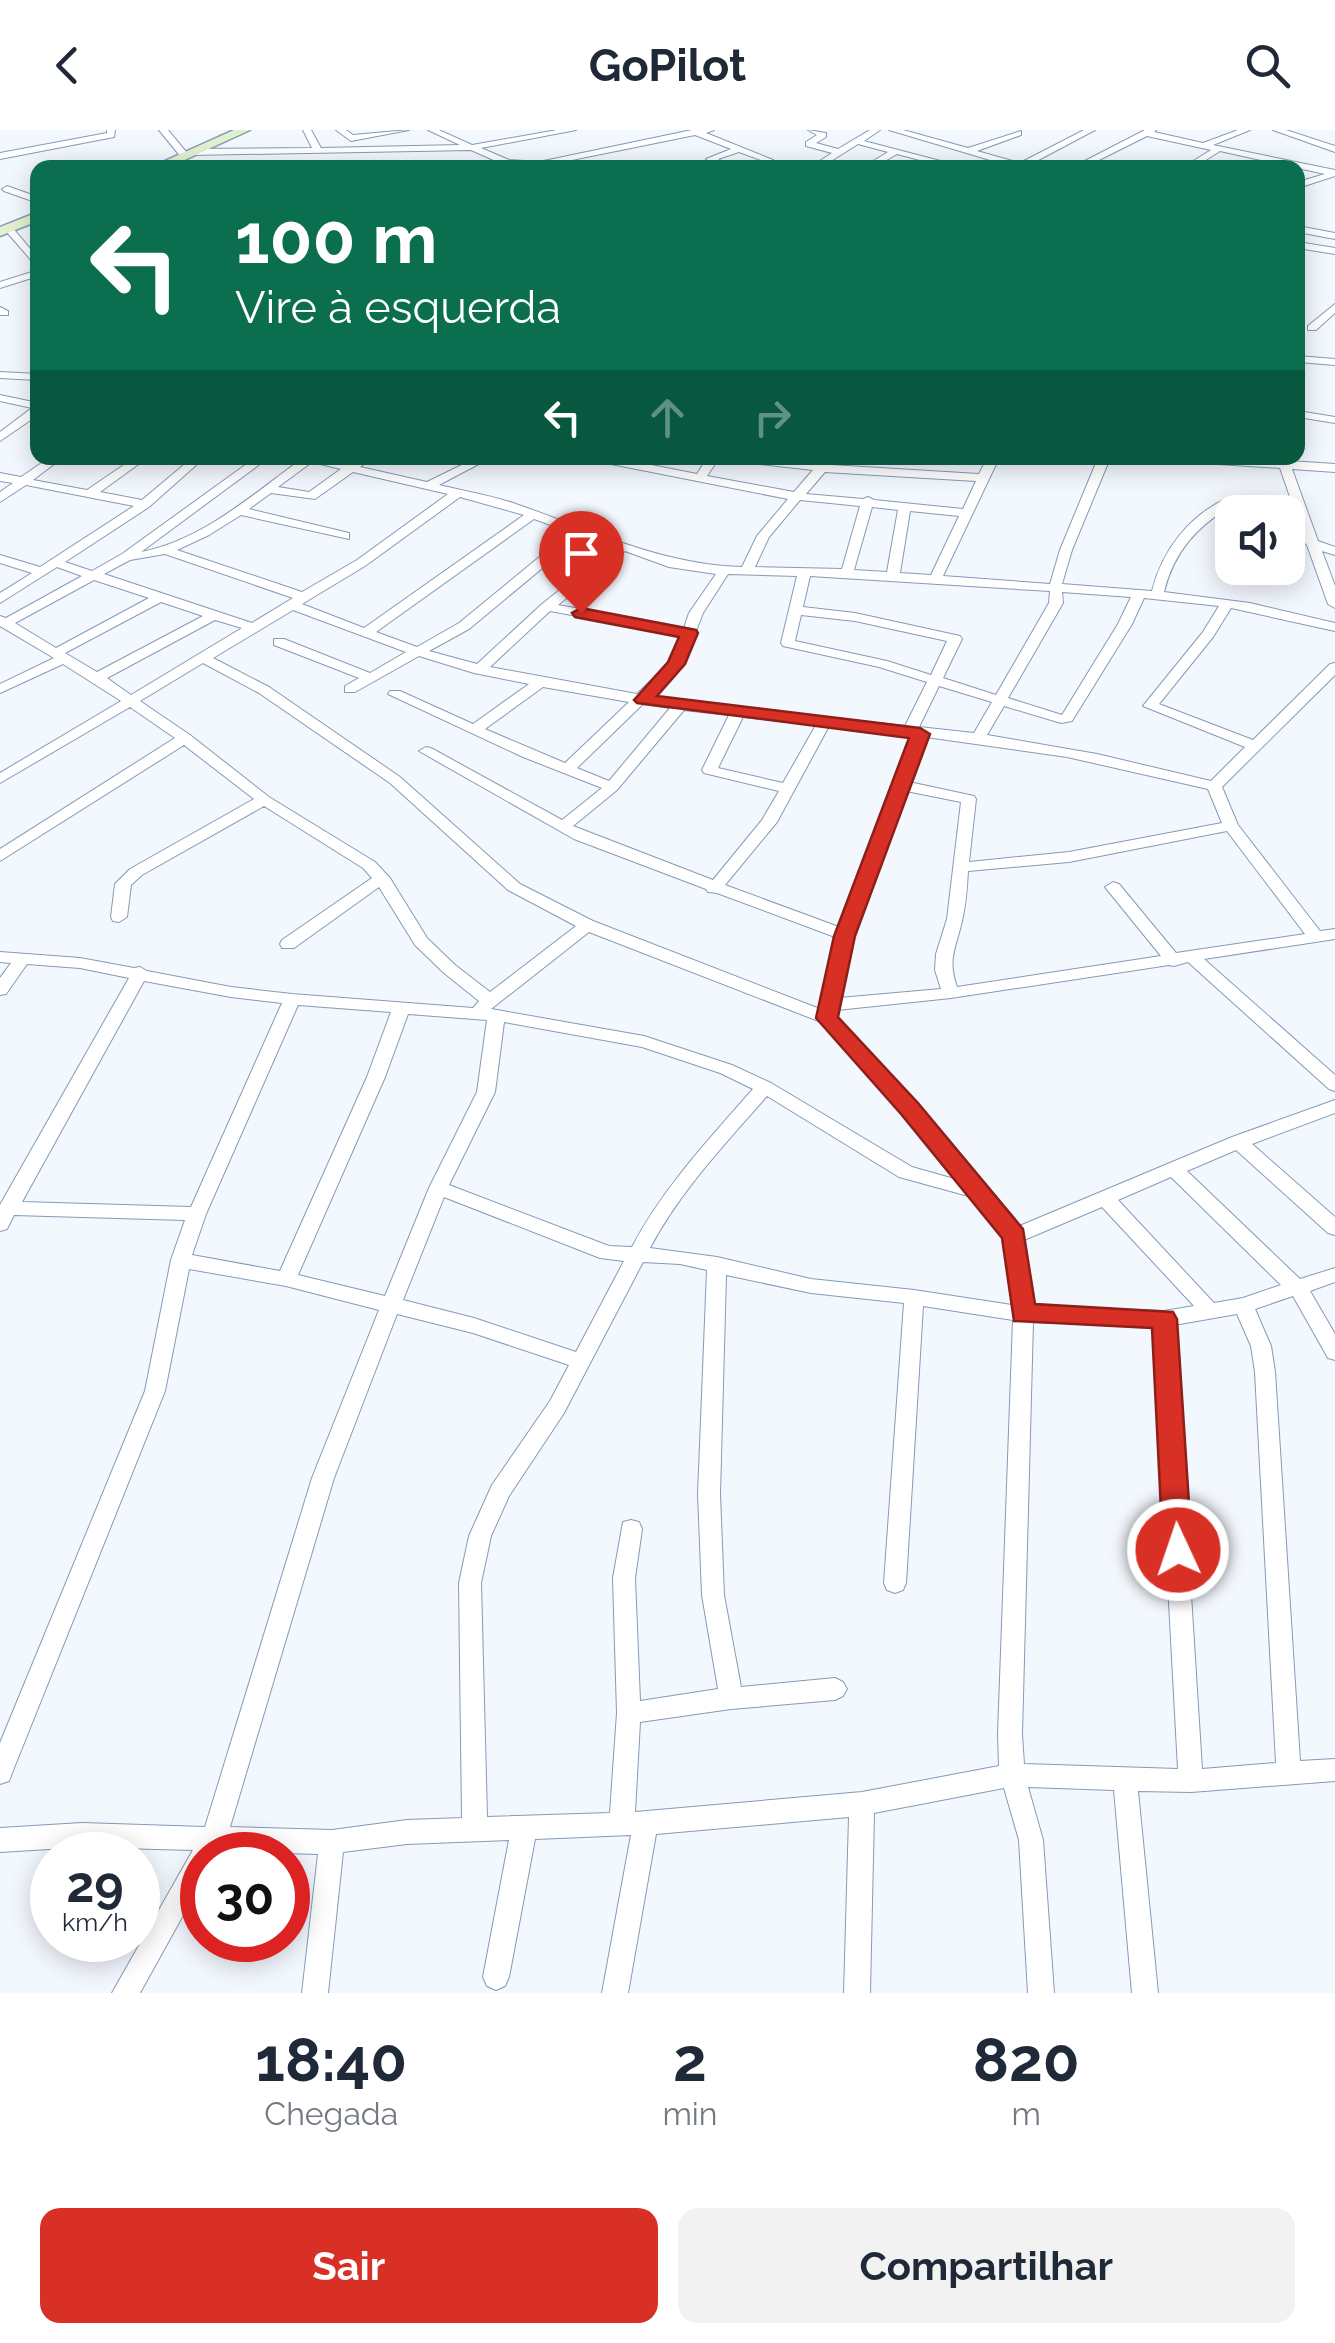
<!DOCTYPE html>
<html lang="pt">
<meta charset="utf-8">
<style>
body{margin:0;font-family:Raleway,sans-serif;background:#f2f2f3;color:#1f2937;height:100vh;display:flex;flex-direction:column;font-size:38px;white-space:nowrap}
*{box-sizing:border-box;margin:0}
p{font-size:32px;color:#747a83}
.icon{flex:none;width:55px;height:55px;fill:none;stroke:currentColor;stroke-width:2;stroke-linecap:round;stroke-linejoin:round}
.map{position:relative;height:1863px;overflow:hidden}
.sheet{display:flex;flex-direction:column;background:#fff;flex:1}
.sheet>*{flex:none}
.banner{position:absolute;left:30px;top:30px;width:1275px;height:305px;border-radius:20px;box-shadow:0 5px 25px #0003;background:#0b6e4f;color:#fff;overflow:hidden}
.fabs{position:absolute;left:1215px;top:365px;display:grid;gap:20px}
.fabs a{display:grid;place-items:center;width:90px;height:90px;border-radius:20px;background:#fff;box-shadow:0 5px 25px #0003;font-size:50px}
.speed{position:absolute;left:30px;top:1702px;display:flex;gap:20px;font-size:50px;font-weight:700;text-align:center}
.speed>*{display:grid;place-content:center;width:130px;height:130px;border-radius:50%;background:#fff;box-shadow:0 5px 25px #0003;line-height:1}
.speed small{font-size:25px;font-weight:400}
.speed .limit{border:15px solid #d22;background:#fff;color:#111}
.pin{position:absolute;display:grid;place-items:center;width:85px;height:85px;color:#fff;margin:-102px -42px;border-radius:50% 50% 50% 0;rotate:-45deg;box-shadow:0 0 10px #0007}
.pin .icon{rotate:45deg}
.me{position:absolute;width:110px;margin:-55px;rotate:357deg;stroke-linejoin:round;filter:drop-shadow(0 0 8px #0008)}
.turn{display:flex;align-items:center;gap:35px;height:210px;padding:0 40px;font-size:45px}
.turn .icon{width:130px;height:130px;stroke-width:2.5}
.turn b{display:block;font-size:70px;line-height:85px}
.lanes{display:flex;align-items:center;height:95px;padding:0 40px;background:#0003;justify-content:center;gap:50px;direction:ltr}
.lanes .off{opacity:.35}
.eta{display:flex;justify-content:space-evenly;align-items:center;height:170px;text-align:center}
.eta b{font-size:60px;font-weight:700;line-height:70px}
.action{display:flex;gap:20px;margin-top:auto;padding:20px 40px}
.action a{flex:1;height:115px;border-radius:20px;background:#d93025;color:#fff;font-size:40px;font-weight:700;line-height:115px;text-align:center}
.action a+a{background:#f2f2f3;color:#1f2937}
header{display:flex;justify-content:space-between;align-items:center;height:130px;padding:0 40px;background:#fff;font-size:45px;font-weight:700}
.map>svg:first-child{display:block}
.lines{fill:none;stroke-linecap:round;stroke-linejoin:round}
.street-casing{stroke:#849bb7;stroke-width:2}
.secondary-casing{stroke:#849bb7;stroke-width:3}
.street{fill:#fff;fill-rule:evenodd}
.secondary{fill:#e1f1ce;fill-rule:evenodd}
.route{fill:#d93025;stroke:#8d1f18;stroke-width:2.5}
</style>
<header><svg class="icon" aria-label="back" viewBox="0 0 24 24"><path d="M15 5l-7 7 7 7"/></svg>GoPilot<svg class="icon" aria-label="search" viewBox="0 0 24 24"><circle cx="10" cy="10" r="6"/><path d="M15 15l6 6"/></svg></header>
<div class="map">
<svg width="1335" height="1863" viewBox="0 0 1335 1863">
<rect width="100%" height="100%" fill="#f3f8fe"/>
<g class="lines">
<defs>
<path id="street" d="M 107,0 L 115,0 L 114,7 L 0,29 L 0,23 L 107,3 Z
M 159,0 L 168,0 L 187,23 L 187,27 L 181,27 Z
M 303,0 L 311,0 L 321,18 L 460,15 L 428,0 L 439,0 L 472,15 L 557,0 L 576,0 L 481,18 L 509,30 L 539,32 L 692,0 L 714,0 L 706,3 L 773,30 L 769,33 L 739,22 L 718,29 L 732,38 L 720,38 L 706,29 L 731,19 L 695,5 L 557,33 L 558,35 L 555,38 L 507,36 L 471,20 L 192,25 L 188,22 L 192,19 L 312,18 Z
M 336,0 L 346,0 L 353,5 L 409,0 L 351,11 Z
M 808,0 L 826,3 L 826,7 L 816,13 L 838,19 L 870,0 L 880,0 L 864,11 L 967,38 L 950,38 L 897,24 L 873,38 L 862,38 L 888,22 L 858,14 L 820,38 L 809,38 L 832,23 L 806,16 L 806,12 L 817,5 Z
M 889,0 L 903,0 L 968,18 L 1021,1 L 1021,5 L 977,21 L 1020,33 L 1084,0 L 1095,0 L 1029,35 L 1033,38 L 1017,38 Z
M 1145,0 L 1156,0 L 1154,2 L 1203,13 L 1238,0 L 1250,0 L 1213,15 L 1335,40 L 1335,46 L 1298,58 L 1298,52 L 1325,44 L 1220,21 L 1193,38 L 1182,38 L 1211,20 L 1147,6 L 1083,38 L 1071,38 Z
M 1273,0 L 1286,0 L 1335,16 L 1335,22 Z
M 7,56 L 38,67 L 38,73 L 4,61 L 2,59 Z
M 5,96 L 11,96 L 38,128 L 38,138 L 5,100 Z
M 1298,96 L 1335,103 L 1335,109 L 1298,102 Z
M 1298,112 L 1335,118 L 1335,124 L 1298,118 Z
M 38,140 L 38,146 L 0,158 L 0,152 Z
M 1335,174 L 1335,183 L 1316,200 L 1308,200 L 1308,196 Z
M 0,177 L 8,181 L 8,185 L 0,185 Z
M 1298,226 L 1335,229 L 1335,235 L 1298,232 Z
M 0,242 L 38,244 L 38,250 L 0,248 Z
M 0,265 L 38,273 L 38,285 L 0,311 L 0,302 L 32,278 L 0,271 Z
M 1298,281 L 1335,287 L 1335,293 L 1298,287 Z
M 49,328 L 62,328 L 33,350 L 87,360 L 134,328 L 147,328 L 100,362 L 142,370 L 192,328 L 204,328 L 149,377 L 65,432 L 92,441 L 122,424 L 255,328 L 268,328 L 141,422 C 203,410 253,364 303,328 L 322,328 L 349,334 L 358,328 L 371,328 L 360,337 L 427,352 L 476,328 L 490,328 L 439,355 C 464,361 489,365 513,373 C 589,399 661,435 742,437 L 757,406 L 788,369 L 601,332 L 595,328 L 616,328 L 697,344 L 707,328 L 719,328 L 707,346 L 794,362 L 813,340 L 742,332 L 736,328 L 766,328 L 819,334 L 827,328 L 833,332 L 831,335 L 979,344 L 987,328 L 999,328 L 943,446 L 1050,454 L 1060,420 L 1098,328 L 1110,328 L 1072,420 L 1062,454 L 1152,461 C 1162,421 1189,385 1228,368 L 1232,369 L 1232,375 C 1197,397 1174,421 1164,462 L 1250,473 L 1335,493 L 1335,501 L 1231,478 L 1213,507 L 1159,574 L 1253,610 L 1330,534 L 1335,533 L 1335,545 L 1222,657 L 1238,695 L 1320,801 L 1335,799 L 1335,809 L 1204,829 L 1335,945 L 1335,961 L 1329,959 L 1188,832 L 1174,836 L 1169,835 L 951,868 L 837,880 L 835,886 L 916,975 L 1017,1097 L 1232,1007 L 1335,970 L 1335,983 L 1252,1014 L 1335,1087 L 1335,1105 L 1328,1103 L 1236,1020 L 1187,1041 L 1300,1149 L 1335,1138 L 1335,1152 L 1310,1161 L 1335,1204 L 1335,1230 L 1328,1228 L 1293,1166 L 1255,1179 L 1271,1216 L 1275,1242 L 1300,1631 L 1335,1629 L 1335,1651 L 1191,1662 L 1138,1661 L 1158,1863 L 1132,1863 L 1114,1660 L 1028,1657 L 1043,1710 L 1054,1863 L 1028,1863 L 1019,1710 L 1004,1658 L 874,1683 L 870,1863 L 844,1863 L 849,1687 L 656,1704 L 628,1863 L 602,1863 L 631,1705 L 535,1709 L 509,1847 L 505,1856 L 496,1860 L 487,1856 L 483,1847 L 509,1710 L 407,1714 L 343,1722 L 328,1863 L 302,1863 L 318,1724 L 220,1721 L 218,1725 L 202,1725 L 202,1751 L 140,1863 L 112,1863 L 193,1720 L 82,1717 L 0,1722 L 0,1698 L 82,1693 L 205,1697 L 312,1348 L 379,1180 L 286,1156 L 189,1139 L 165,1261 L 12,1643 L 9,1651 L 0,1654 L 0,1613 L 145,1261 L 171,1130 L 185,1090 L 14,1085 L 7,1099 L 0,1101 L 0,1075 L 129,848 L 80,838 L 27,834 L 6,864 L 0,865 L 0,848 L 11,833 L 0,832 L 0,822 L 80,828 L 134,838 L 140,837 L 147,841 L 231,857 L 292,864 L 473,878 L 479,871 L 444,843 L 415,815 L 379,757 L 294,818 L 282,818 L 280,814 L 282,810 L 372,748 L 363,738 L 264,676 L 142,745 L 131,755 L 127,787 L 119,792 L 113,791 L 111,787 L 115,754 L 130,739 L 254,669 L 184,615 L 0,731 L 0,719 L 175,608 L 130,577 L 0,653 L 0,643 L 121,571 L 63,534 L 0,563 L 0,554 L 54,528 L 0,496 L 0,486 L 6,488 L 82,446 L 57,437 L 0,473 L 0,463 L 32,443 L 0,433 L 0,425 L 40,437 L 134,376 L 26,355 L 0,372 L 0,362 L 13,353 L 0,351 L 0,343 L 21,347 ZM 312,332 L 341,339 L 309,362 L 278,357 ZM 353,342 L 448,364 L 357,430 L 302,462 L 177,420 L 209,405 L 241,385 L 349,409 L 349,403 L 249,379 L 271,363 L 315,369 ZM 825,342 L 976,351 L 963,379 L 874,370 L 868,367 L 863,369 L 806,364 ZM 460,367 L 524,385 L 364,498 L 302,474 L 365,436 ZM 800,370 L 860,376 L 842,439 L 755,437 L 769,407 ZM 872,377 L 898,380 L 887,442 L 854,440 ZM 910,381 L 959,386 L 931,445 L 900,443 ZM 534,389 L 570,402 L 459,493 L 417,517 L 376,502 ZM 581,406 L 614,417 L 542,474 L 477,534 L 429,521 L 469,499 ZM 625,421 L 669,437 L 716,444 L 689,483 L 684,498 L 558,475 ZM 165,424 L 293,468 L 252,493 L 104,444 L 130,430 ZM 728,444 L 797,446 L 781,513 L 783,516 L 879,537 L 927,552 L 905,596 L 651,567 L 683,534 L 703,483 ZM 810,446 L 1050,461 L 1049,473 L 996,565 L 943,548 L 962,509 L 960,506 L 855,483 L 803,477 ZM 94,450 L 149,468 L 56,518 L 15,493 ZM 1062,462 L 1131,467 L 1118,494 L 1062,585 L 1008,568 L 1063,473 ZM 1144,468 L 1219,476 L 1203,502 L 1143,576 L 1245,617 L 1211,651 L 1097,624 L 987,605 L 1004,576 L 1061,593 L 1072,591 L 1132,494 ZM 161,472 L 203,486 L 97,542 L 65,523 ZM 293,480 L 406,522 L 370,543 L 284,509 L 274,509 L 274,515 L 359,548 L 345,556 L 345,562 L 355,562 L 419,526 L 474,543 L 529,554 L 473,594 L 400,561 L 390,561 L 388,564 L 523,627 L 602,658 L 562,690 L 431,618 L 426,617 L 419,621 L 574,709 L 706,759 L 708,762 L 717,763 L 835,807 L 820,879 L 593,791 L 520,754 L 400,647 L 269,557 L 213,528 ZM 550,481 L 681,505 L 670,532 L 637,564 L 490,537 ZM 801,485 L 855,491 L 947,511 L 931,545 L 887,531 L 795,511 ZM 215,490 L 242,498 L 131,565 L 107,548 ZM 203,533 L 259,563 L 390,653 L 508,760 L 576,796 L 490,862 L 455,835 L 427,808 L 390,748 L 375,732 L 269,667 L 190,605 L 140,571 ZM 939,556 L 992,572 L 974,603 L 919,597 ZM 543,557 L 629,572 L 565,633 L 485,599 ZM 643,574 L 670,578 L 609,651 L 577,638 ZM 684,580 L 729,585 L 702,640 L 704,643 L 779,661 L 762,690 L 713,750 L 573,696 L 617,660 ZM 743,587 L 816,595 L 783,653 L 718,638 ZM 829,596 L 912,607 L 839,797 L 725,755 L 777,692 ZM 926,607 L 1067,627 L 1208,659 L 1222,693 L 1069,722 L 969,732 L 976,669 L 974,666 L 909,652 ZM 906,661 L 961,672 L 947,789 L 936,824 L 935,840 L 941,859 L 839,868 L 852,805 ZM 1227,701 L 1305,804 L 1176,823 L 1119,754 L 1113,752 L 1105,757 L 1161,826 L 957,857 C 947,829 956,818 962,791 C 966,775 967,758 968,741 L 1069,732 ZM 589,802 L 821,892 L 904,983 L 958,1050 L 912,1037 L 771,953 L 732,935 L 644,906 L 491,879 ZM 144,851 L 231,867 L 282,873 L 191,1077 L 22,1072 ZM 298,875 L 391,882 L 367,947 L 280,1141 L 192,1125 L 206,1084 ZM 408,884 L 487,890 L 477,962 L 429,1058 L 385,1166 L 298,1145 L 385,947 ZM 504,892 L 642,917 L 720,943 L 753,959 C 709,1009 663,1058 632,1117 L 609,1116 L 449,1055 L 495,962 ZM 767,966 L 899,1047 L 972,1067 L 1005,1108 L 1012,1175 L 914,1160 L 811,1149 L 717,1127 L 650,1118 C 680,1061 725,1014 767,966 ZM 1171,1047 L 1281,1155 L 1243,1168 L 1214,1173 L 1118,1070 ZM 444,1067 L 600,1128 L 624,1131 L 576,1222 L 474,1188 L 403,1170 ZM 1102,1077 L 1194,1176 L 1164,1181 L 1032,1177 L 1024,1110 ZM 643,1132 L 680,1134 L 707,1140 L 698,1364 L 702,1465 L 718,1559 L 640,1571 L 635,1448 L 642,1399 L 639,1392 L 631,1390 L 623,1392 L 613,1448 L 617,1583 L 610,1683 L 487,1687 L 481,1453 L 491,1406 L 509,1366 L 564,1283 ZM 726,1145 L 811,1163 L 904,1173 L 884,1453 L 887,1460 L 895,1463 L 903,1460 L 906,1453 L 923,1176 L 1013,1190 L 998,1604 L 999,1636 L 862,1662 L 635,1682 L 640,1592 L 731,1579 L 835,1570 L 843,1566 L 847,1559 L 843,1552 L 835,1548 L 741,1557 L 724,1465 L 720,1364 ZM 397,1184 L 473,1203 L 569,1235 L 550,1271 L 492,1355 L 469,1406 L 459,1453 L 462,1688 L 407,1690 L 332,1700 L 230,1697 L 334,1348 ZM 1237,1184 L 1251,1216 L 1255,1242 L 1276,1633 L 1202,1639 L 1174,1195 ZM 1033,1192 L 1154,1196 L 1178,1639 L 1024,1634 L 1022,1604 Z
M 1181,328 L 1277,331 L 1276,328 L 1288,328 L 1289,331 L 1335,334 L 1335,342 L 1292,339 L 1318,411 L 1335,417 L 1335,425 L 1322,421 L 1335,456 L 1335,478 L 1328,474 L 1307,415 L 1304,412 L 1305,410 L 1280,338 L 1187,332 Z"/>
<path id="secondary" d="M 234,0 L 250,0 L 167,38 L 149,38 Z
M 38,82 L 38,91 L 0,106 L 0,97 Z"/>
</defs>
<use href="#street" class="street-casing"/>
<use href="#secondary" class="secondary-casing"/>
<use href="#street" class="street"/>
<use href="#secondary" class="secondary"/>
</g>
<path class="route" d="M 581,478 L 696,500 L 698,503 L 685,534 L 657,566 L 920,598 L 930,604 L 855,806 L 838,887 L 918,973 L 1023,1099 L 1035,1174 L 1173,1182 L 1177,1189 L 1192,1420 L 1188,1428 L 1178,1432 L 1167,1428 L 1163,1420 L 1152,1198 L 1014,1191 L 1002,1108 L 901,984 L 816,888 L 834,806 L 909,608 L 637,573 L 634,570 L 668,532 L 679,507 L 575,487 L 572,483 Z"/>
</svg>
<div class="fabs">
<a><svg class="icon" aria-label="sound" viewBox="0 0 24 24"><path d="M4 9h4l5-4v14l-5-4H4zM17 9q2 3 0 6"/></svg></a>
</div>
<div class="speed"><div>29<small>km/h</small></div><div class="limit">30</div></div>
<div class="pin" style="left:581px;top:483px;background:#d93025"><svg class="icon" aria-label="arrive" viewBox="0 0 24 24"><path d="M6 21V4h12l-3 4 3 4H6"/></svg></div>
<svg class="me" style="left:1178px;top:1420px" viewBox="-20 -20 40 40"><circle r="17" fill="#d93025" stroke="#fff" stroke-width="3"/><path d="M0-11L8 9 0 5-8 9z" fill="#fff"/></svg>
<div class="banner">
<div class="turn"><svg class="icon" aria-label="left" viewBox="0 0 24 24"><path d="M17 20v-9H6M10 6l-5 5 5 5"/></svg><div><b>100 m</b>Vire à esquerda</div></div>
<div class="lanes"><svg class="icon" aria-label="left" viewBox="0 0 24 24"><path d="M17 20v-9H6M10 6l-5 5 5 5"/></svg><svg class="icon off" aria-label="ahead" viewBox="0 0 24 24"><path d="M12 20V5M6 11l6-6 6 6"/></svg><svg class="icon off" aria-label="right" viewBox="0 0 24 24"><path d="M7 20v-9h11M14 6l5 5-5 5"/></svg></div>
</div>
</div>
<section class="sheet">
<div class="eta">
<div><b>18:40</b><p>Chegada</p></div>
<div><b>2</b><p>min</p></div>
<div><b>820</b><p>m</p></div>
</div>
<div class="action"><a>Sair</a><a>Compartilhar</a></div>
</section>
